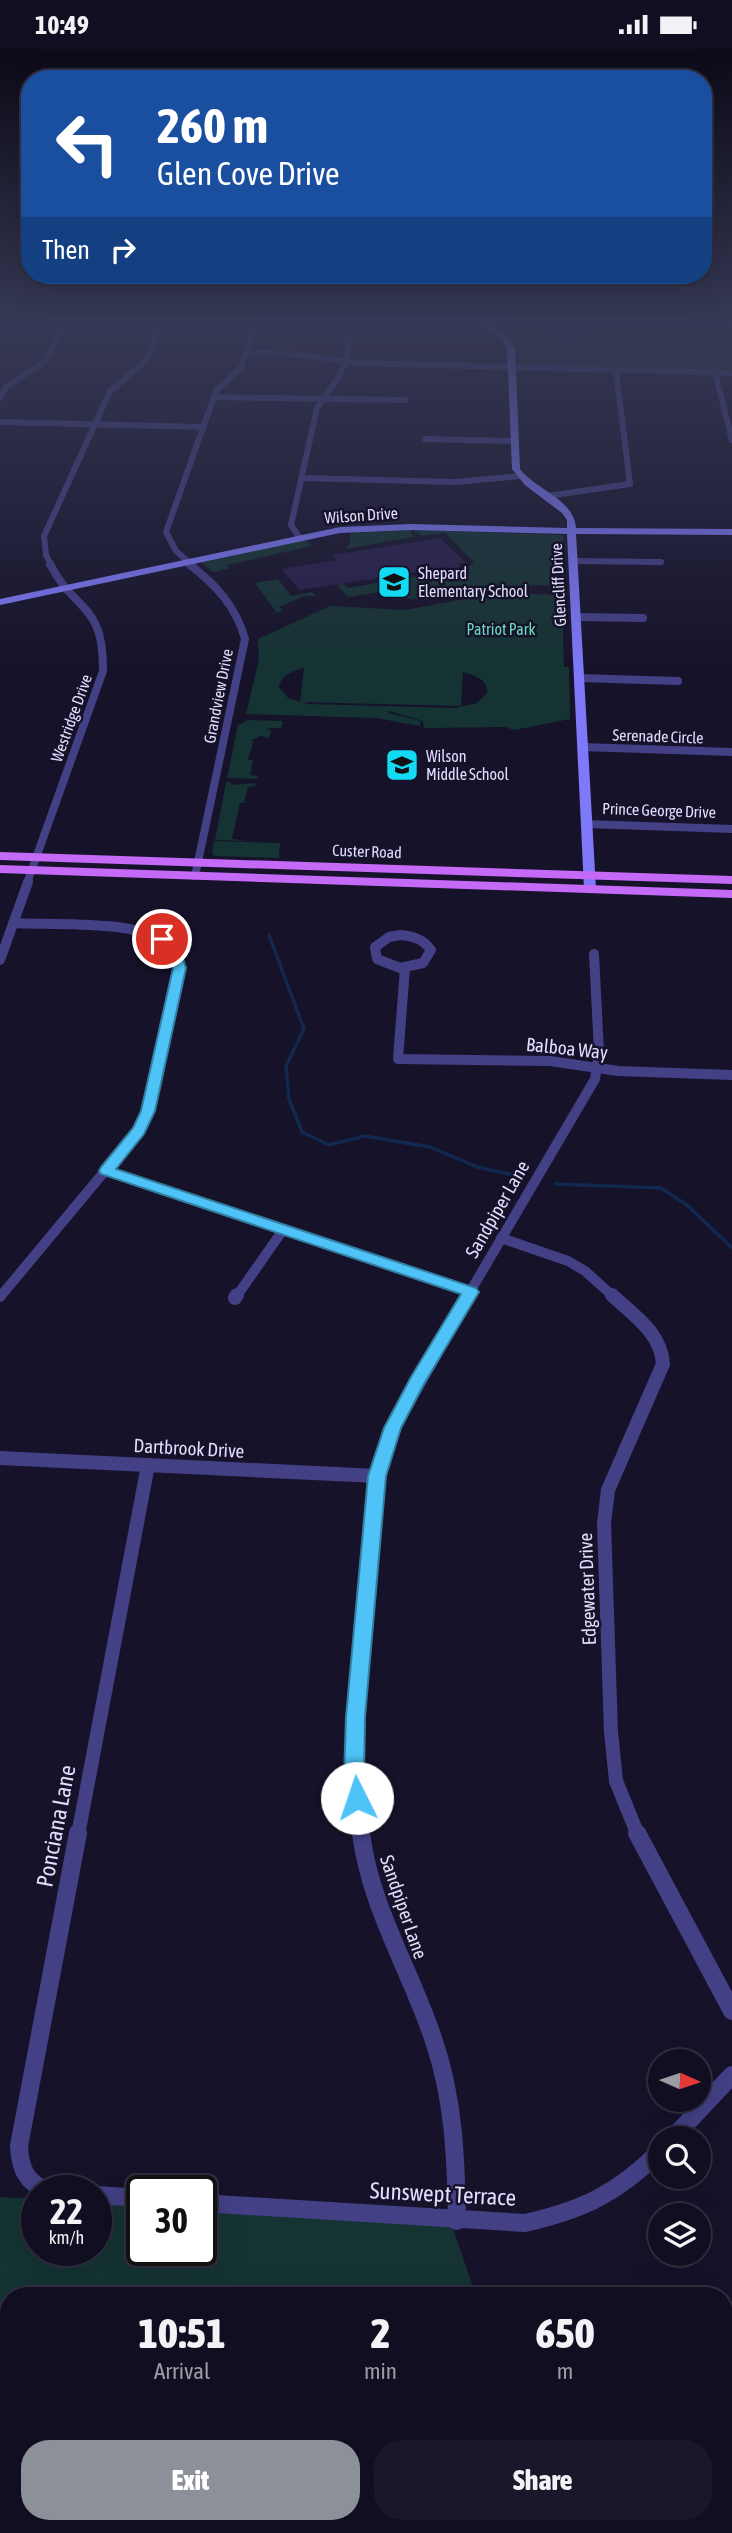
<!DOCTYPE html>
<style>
body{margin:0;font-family:"Asap Condensed",sans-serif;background:#191729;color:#f1f3f6;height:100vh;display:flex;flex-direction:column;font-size:26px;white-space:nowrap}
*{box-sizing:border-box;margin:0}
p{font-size:23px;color:#9c9ca5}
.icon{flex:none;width:38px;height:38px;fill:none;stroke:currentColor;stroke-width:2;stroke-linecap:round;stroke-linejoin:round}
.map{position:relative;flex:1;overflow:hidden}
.sheet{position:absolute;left:0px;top:2238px;width:733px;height:247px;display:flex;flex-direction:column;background:#100e20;border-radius:28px 28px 0 0;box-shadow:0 7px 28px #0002,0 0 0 2px #302e3e}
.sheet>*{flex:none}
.hud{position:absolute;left:21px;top:21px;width:691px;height:214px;border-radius:28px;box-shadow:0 7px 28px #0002,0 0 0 2px #302e3e;background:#1a4fa0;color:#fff;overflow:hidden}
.needle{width:46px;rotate:93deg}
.controls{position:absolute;left:648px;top:2000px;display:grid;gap:14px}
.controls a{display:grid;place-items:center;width:63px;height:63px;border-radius:50%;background:#100e20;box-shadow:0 7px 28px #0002,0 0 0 2px #302e3e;font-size:35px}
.speed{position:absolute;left:21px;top:2126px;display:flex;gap:14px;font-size:35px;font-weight:700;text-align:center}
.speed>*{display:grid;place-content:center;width:91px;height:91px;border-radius:50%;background:#100e20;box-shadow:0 7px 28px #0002,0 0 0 2px #302e3e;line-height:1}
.speed small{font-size:18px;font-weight:400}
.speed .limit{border:4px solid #111;border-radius:10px;background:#fff;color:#111}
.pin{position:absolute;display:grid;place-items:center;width:60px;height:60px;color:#fff;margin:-30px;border:4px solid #fff;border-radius:50%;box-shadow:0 2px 7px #0007}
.me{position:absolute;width:77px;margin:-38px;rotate:356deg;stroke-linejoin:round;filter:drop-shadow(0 0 5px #0008)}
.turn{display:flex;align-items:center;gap:24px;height:147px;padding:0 21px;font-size:32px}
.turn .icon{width:91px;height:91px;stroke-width:2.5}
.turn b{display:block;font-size:49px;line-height:60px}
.then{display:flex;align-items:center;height:66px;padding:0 21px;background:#0003;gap:14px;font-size:26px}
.eta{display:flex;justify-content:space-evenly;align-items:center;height:119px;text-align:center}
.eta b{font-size:42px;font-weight:800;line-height:49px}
.button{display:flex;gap:14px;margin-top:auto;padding:14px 21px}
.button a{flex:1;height:80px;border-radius:28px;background:#8c9099;color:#fff;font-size:28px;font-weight:800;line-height:80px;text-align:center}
.button a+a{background:#191729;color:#f1f3f6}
.status{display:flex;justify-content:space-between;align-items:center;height:49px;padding:0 35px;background:#100e20;direction:ltr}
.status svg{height:19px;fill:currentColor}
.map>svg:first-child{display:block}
.green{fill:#153333;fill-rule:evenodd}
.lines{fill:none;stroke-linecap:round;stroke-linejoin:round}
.stream{stroke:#12284e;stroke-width:3.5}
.river{fill:#12284e;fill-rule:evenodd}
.building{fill:#281f4a}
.street-far4{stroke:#434086;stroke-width:6}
.street-far3{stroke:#434086;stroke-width:8}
.street-far2{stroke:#434086;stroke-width:10}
.street-far1{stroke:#434086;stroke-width:14}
.street{stroke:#434086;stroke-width:18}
.secondary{fill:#7d79f8;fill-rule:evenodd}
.primary{fill:#c46af7;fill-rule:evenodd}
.route{fill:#4fc3f7;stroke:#337fa1;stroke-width:2}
.labels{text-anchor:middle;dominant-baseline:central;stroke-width:5;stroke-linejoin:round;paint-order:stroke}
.far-street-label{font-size:16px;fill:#e1ddfd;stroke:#16122a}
.far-poi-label{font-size:16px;fill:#e1ddfd;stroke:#16122a;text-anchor:start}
.far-park-label{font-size:16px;fill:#6bdbc0;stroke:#16122a}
.street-label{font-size:19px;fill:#e1ddfd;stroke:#16122a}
.near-street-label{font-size:23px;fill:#e1ddfd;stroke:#16122a}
</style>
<div class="status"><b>10:49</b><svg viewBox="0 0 49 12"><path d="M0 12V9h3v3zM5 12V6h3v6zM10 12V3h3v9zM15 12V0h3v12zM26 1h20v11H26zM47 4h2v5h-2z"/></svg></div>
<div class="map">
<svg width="732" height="2484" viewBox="0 0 732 2484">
<rect width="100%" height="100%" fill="#16122a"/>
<path class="green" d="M 490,271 L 732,271 L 732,321 L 522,316 L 517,294 Z
M 411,481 L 413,488 L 345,500 L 350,494 L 350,485 L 353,484 Z
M 413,481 L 563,486 L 565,533 L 562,536 L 495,537 L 417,550 L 392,549 L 385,542 L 348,548 L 337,536 L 343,535 L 348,539 L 423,526 L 428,530 L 430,529 L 428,526 L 467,520 L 474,513 L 445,484 L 422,487 Z
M 305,490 L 311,497 L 227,516 L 230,519 L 213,523 L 201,514 Z
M 278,530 L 291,547 L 312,543 L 316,547 L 304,547 L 279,558 L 283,561 L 277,564 L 255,534 Z
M 497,544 L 562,546 L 564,618 L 569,618 L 570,670 L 514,681 L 505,678 L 424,679 L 423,672 L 389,662 L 388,664 L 421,672 L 420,677 L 376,669 L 246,665 L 259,610 L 258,590 L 330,557 L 405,561 ZM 304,619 L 300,653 L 461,657 L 463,623 C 474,626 488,630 487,644 L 477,654 L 455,659 L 308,655 L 288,649 L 279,638 C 281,626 293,622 304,619 Z
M 248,671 L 283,672 L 281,679 L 267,679 L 271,682 L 269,689 L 261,687 L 251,691 L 253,693 L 248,711 L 253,711 L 250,726 L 258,727 L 257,730 L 227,729 L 238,676 Z
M 226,733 L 231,733 L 231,736 L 256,734 L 255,737 L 248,738 L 244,754 L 240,754 L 232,790 L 250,792 L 215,791 Z
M 214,792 L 280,794 L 279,809 L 215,807 L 212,804 Z
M 0,2148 L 37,2150 L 37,2202 L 96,2202 L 96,2153 L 142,2155 L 142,2202 L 201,2202 L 201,2158 L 450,2171 L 476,2247 L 9,2247 L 9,2476 L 557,2476 L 559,2484 L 0,2484 Z"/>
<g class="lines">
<path class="stream" d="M 269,886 L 304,980 L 286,1017 L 289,1050 L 302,1083 L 329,1096 L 365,1087 L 430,1098 L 477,1118 L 514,1126
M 555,1135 L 661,1139 L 687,1156 L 732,1199"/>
<path class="river" d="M 732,2338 L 732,2381 L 724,2384 L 724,2341 Z
M 627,2476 L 672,2476 L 669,2484 L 624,2484 Z"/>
</g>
<path class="building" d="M 546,271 L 587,271 L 588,285 L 578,285 L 578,297 L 561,296 L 559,291 L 547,291 Z
M 440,489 L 466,514 L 457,515 L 460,518 L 455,520 L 441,523 L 438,520 L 299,541 L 282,520 L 336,511 L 332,506 Z"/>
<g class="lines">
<path class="street-far4" d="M 453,281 L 491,279
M 246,303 L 303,306 L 357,314 L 732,324
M 715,323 L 732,391
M 213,348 L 405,351
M 0,349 L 6,338 L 44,313 L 68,271
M 0,373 L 204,378
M 425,390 L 513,392
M 302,429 L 455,433 L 521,427
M 547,447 L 630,435 L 616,321
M 299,488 L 291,476 L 317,359 L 338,329 L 346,311 L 349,291
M 573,512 L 661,513
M 51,516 L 46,506 L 44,487 L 110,342 L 145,313 L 163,271
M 192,516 L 176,502 L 166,483 L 216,342 L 241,318 L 257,271"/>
<path class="street-far3" d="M 189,515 C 215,535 236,557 245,590 L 195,827
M 575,568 L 643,569
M 579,629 L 678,632
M 582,698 L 732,703
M 586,775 L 732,780
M 27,834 L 103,622 C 104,553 74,563 50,515"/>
<path class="street-far2" d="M 400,886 C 413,887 423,890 431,901 L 423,914 L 400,919 L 377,910 L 375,898 L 389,888 Z
M 0,911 L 28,833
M 405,919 L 398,1010 L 550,1012 L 618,1022 L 732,1026
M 106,1122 L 471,1243
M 501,1189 L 568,1212 L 585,1222 L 614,1248
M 0,1248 L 139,1081 L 148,1062 L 179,919 C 176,908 172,899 162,892 C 134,871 50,876 13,874
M 236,1248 L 283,1181
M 467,1248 L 595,1030 L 599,1003 L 594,905"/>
<path class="street-far1" d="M 612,1246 C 633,1266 661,1283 663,1315 L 608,1441 L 604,1474 L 611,1683 L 616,1732 L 638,1786
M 235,1249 L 237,1246
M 0,1409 L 377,1427
M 78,1786 L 148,1416
M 361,1786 L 354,1728 L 356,1668 L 373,1448 L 393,1379 L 468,1246"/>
<path class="street" d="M 361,1784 C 370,1858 411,1922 434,1992 C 454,2051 456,2110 457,2172
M 637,1784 L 732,1962
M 672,2090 L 732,2026
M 48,2142 C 26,2134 20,2119 19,2097 L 78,1784
M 96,2146 L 142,2149
M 201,2154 L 525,2174 C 583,2161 618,2144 660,2102"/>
<path class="secondary" d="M 475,271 C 492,270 507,286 515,300 L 520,420 C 536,441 574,450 576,479 L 732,480 L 732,486 L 576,485 L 596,840 L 590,844 L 584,840 L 567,485 L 411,481 L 340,484 L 0,556 L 0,550 L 340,478 L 411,475 L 567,479 L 567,471 L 562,464 L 525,436 L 512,420 L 507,300 L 501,289 Z"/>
<path class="primary" d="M 0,803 L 732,827 L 732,835 L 0,811 Z
M 0,816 L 732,841 L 732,849 L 0,824 Z"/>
</g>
<linearGradient id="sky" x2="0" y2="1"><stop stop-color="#0c0a17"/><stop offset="0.44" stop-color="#363955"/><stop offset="1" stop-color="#363955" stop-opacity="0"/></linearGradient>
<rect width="732" height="619" fill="url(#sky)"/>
<path class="route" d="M 162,886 L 181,903 L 186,919 L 155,1062 L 144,1085 L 116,1120 L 476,1239 L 479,1243 L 424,1335 L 401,1379 L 386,1427 L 365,1668 L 364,1728 L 367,1749 L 364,1756 L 357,1759 L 350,1756 L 344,1728 L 346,1668 L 368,1427 L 384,1379 L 411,1328 L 461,1245 L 101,1125 L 99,1122 L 101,1118 L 133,1079 L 141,1062 L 173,919 L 170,906 L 155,890 Z"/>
<defs>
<symbol id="school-square" viewBox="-11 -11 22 22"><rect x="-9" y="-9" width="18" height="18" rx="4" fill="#13daf3" stroke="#16122a"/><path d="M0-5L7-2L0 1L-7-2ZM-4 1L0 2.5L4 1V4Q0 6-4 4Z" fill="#111"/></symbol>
</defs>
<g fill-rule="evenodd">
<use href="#school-square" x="375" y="514" width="38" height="38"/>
<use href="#school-square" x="383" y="697" width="38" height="38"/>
</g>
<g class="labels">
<g class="far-street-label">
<text transform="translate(361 466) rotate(-4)">Wilson Drive</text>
<text transform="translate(558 536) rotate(-93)">Glencliff Drive</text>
<text transform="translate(218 647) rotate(-79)">Grandview Drive</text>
<text transform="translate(71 669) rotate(-70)">Westridge Drive</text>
<text transform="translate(658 687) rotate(2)">Serenade Circle</text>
<text transform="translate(659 761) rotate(2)">Prince George Drive</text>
<text transform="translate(367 802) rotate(2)">Custer Road</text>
</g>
<g class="far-poi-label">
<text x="418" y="524">Shepard<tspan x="418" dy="18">Elementary School</tspan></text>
<text x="426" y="707">Wilson<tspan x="426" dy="18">Middle School</tspan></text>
</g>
<g class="far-park-label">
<text x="501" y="580">Patriot Park</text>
</g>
<g class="street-label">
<text transform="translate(567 999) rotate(6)">Balboa Way</text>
<text transform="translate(497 1160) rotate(-60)">Sandpiper Lane</text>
<text transform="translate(189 1399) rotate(3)">Dartbrook Drive</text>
<text transform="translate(587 1540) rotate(-92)">Edgewater Drive</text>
<text transform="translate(404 1858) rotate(71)">Sandpiper Lane</text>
</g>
<g class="near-street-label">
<text transform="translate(56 1777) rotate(-79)">Ponciana Lane</text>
<text transform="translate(443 2145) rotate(3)">Sunswept Terrace</text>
</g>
</g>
</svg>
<div class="controls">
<a><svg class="needle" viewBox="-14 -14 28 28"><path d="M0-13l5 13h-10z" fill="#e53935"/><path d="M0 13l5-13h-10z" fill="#9c9ca5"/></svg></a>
<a><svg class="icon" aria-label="search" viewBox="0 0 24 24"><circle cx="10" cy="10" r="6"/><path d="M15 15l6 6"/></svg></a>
<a><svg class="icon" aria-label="layers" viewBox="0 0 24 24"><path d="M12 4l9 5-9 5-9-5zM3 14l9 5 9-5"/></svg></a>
</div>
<div class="speed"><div>22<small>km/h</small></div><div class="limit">30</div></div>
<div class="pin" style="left:162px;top:890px;background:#d93025"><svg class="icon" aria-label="arrive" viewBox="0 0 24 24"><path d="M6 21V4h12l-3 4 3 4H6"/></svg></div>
<svg class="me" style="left:357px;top:1749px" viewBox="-20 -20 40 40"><circle r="19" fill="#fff"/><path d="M0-13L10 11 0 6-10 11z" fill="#4fc3f7"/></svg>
<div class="hud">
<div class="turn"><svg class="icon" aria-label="left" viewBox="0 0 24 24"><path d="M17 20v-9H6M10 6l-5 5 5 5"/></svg><div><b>260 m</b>Glen Cove Drive</div></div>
<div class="then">Then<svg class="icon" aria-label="right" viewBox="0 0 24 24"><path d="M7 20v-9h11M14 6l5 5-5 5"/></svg></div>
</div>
<section class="sheet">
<div class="eta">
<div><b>10:51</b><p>Arrival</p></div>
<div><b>2</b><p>min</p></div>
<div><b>650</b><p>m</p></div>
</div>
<div class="button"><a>Exit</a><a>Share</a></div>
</section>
</div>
